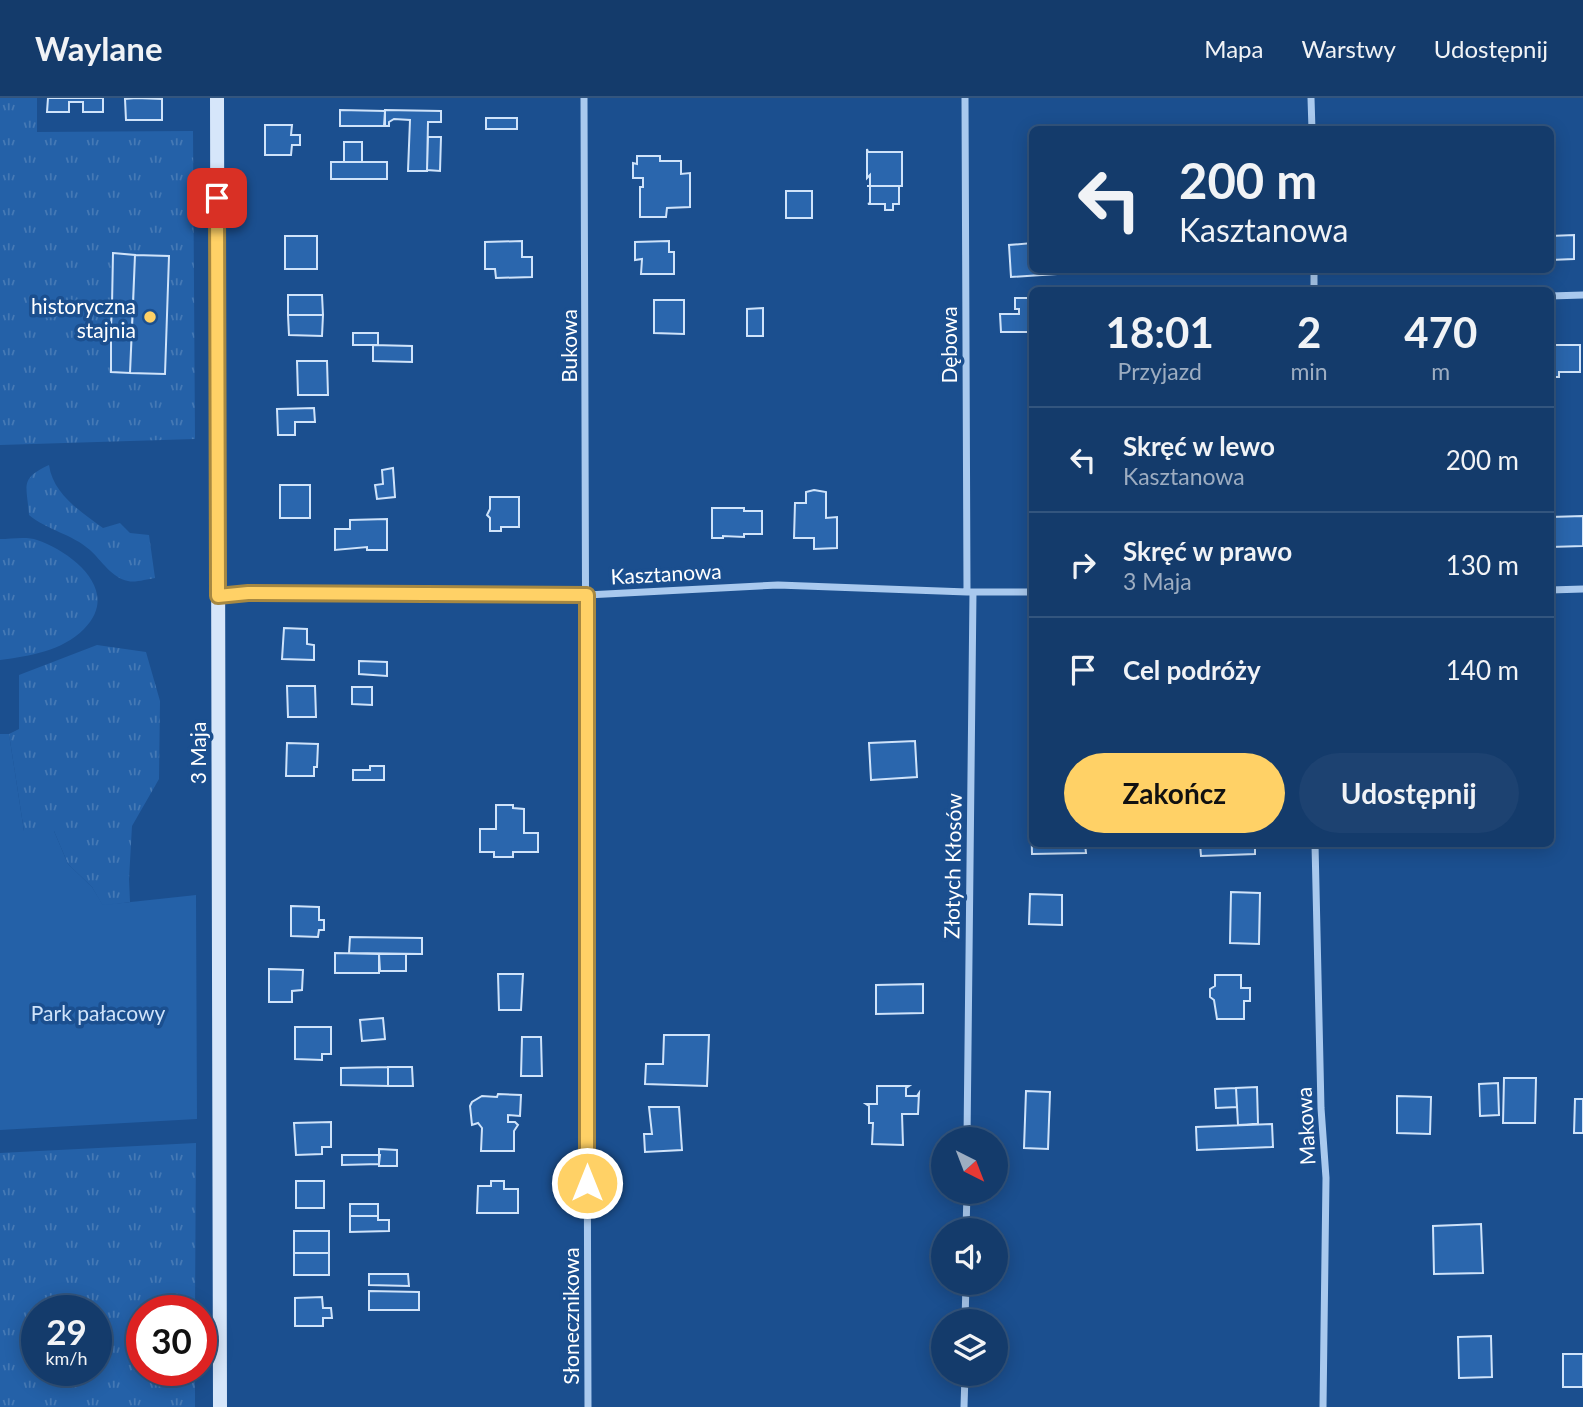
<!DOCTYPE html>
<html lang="pl">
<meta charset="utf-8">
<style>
body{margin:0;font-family:Lato,sans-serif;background:#1d4271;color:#f1f3f6;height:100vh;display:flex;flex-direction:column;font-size:26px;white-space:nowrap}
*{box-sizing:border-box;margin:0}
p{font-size:23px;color:#9dadc1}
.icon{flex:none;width:38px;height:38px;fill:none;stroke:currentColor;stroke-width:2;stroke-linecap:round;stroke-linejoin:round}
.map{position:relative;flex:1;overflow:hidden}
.side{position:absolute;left:1029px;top:189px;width:525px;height:560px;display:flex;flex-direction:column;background:#143b6b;border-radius:10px;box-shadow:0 4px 18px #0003,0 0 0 2px #33557e}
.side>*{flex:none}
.top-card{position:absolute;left:1029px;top:28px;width:525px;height:147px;border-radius:10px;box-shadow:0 4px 18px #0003,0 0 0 2px #33557e;background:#143b6b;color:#f1f3f6;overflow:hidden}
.needle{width:46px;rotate:138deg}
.controls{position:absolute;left:931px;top:1029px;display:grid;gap:14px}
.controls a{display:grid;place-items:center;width:77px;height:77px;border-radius:50%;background:#143b6b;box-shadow:0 4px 18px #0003,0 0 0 2px #33557e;font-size:35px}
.speed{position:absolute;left:21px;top:1197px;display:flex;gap:14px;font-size:35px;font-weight:700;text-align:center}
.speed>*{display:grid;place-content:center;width:91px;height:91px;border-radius:50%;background:#143b6b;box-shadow:0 4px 18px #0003,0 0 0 2px #33557e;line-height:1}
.speed small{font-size:18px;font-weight:400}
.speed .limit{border:10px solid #d22;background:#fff;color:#111}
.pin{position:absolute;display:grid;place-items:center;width:60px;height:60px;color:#fff;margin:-30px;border-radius:14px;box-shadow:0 4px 10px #0006}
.me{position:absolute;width:77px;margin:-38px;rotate:0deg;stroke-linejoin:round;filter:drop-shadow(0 0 5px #0008)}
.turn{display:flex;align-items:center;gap:24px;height:147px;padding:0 35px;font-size:32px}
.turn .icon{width:91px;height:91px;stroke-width:2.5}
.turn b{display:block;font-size:49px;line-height:60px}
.eta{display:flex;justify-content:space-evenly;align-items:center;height:119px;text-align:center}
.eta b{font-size:42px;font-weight:700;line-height:49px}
.cta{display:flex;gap:14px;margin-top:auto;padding:14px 35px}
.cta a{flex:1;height:80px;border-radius:42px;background:#ffd166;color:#111;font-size:28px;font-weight:700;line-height:80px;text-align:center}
.cta a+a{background:#1d4271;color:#f1f3f6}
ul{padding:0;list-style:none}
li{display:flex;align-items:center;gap:21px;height:105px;padding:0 35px;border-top:2px solid #33557e}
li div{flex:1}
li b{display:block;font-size:26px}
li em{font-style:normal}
header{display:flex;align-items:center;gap:42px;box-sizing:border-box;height:98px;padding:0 35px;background:#143b6b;border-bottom:2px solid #33557e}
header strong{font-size:33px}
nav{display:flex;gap:38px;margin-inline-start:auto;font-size:24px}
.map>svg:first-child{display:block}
.grass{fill:url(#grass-tufts);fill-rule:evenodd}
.park{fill:#2461a8}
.building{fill:#2a66ad;stroke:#cfe3fa;stroke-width:2}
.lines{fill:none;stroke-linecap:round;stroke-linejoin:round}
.street{stroke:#a9c9ee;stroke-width:7}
.secondary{stroke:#d6e6fa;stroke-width:14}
.route-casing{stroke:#a68842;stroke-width:18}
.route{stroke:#ffd166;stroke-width:12}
.poi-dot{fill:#ffd166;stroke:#1b4f8f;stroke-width:2.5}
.labels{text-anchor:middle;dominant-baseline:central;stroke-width:7;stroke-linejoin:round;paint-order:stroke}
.poi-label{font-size:21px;fill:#fff;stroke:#1b4f8f;text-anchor:end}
.street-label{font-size:21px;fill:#fff;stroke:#1b4f8f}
.park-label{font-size:21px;fill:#cfe3fa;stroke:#1b4f8f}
</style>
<header>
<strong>Waylane</strong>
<nav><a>Mapa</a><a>Warstwy</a><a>Udostępnij</a></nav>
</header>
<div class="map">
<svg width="1583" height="1309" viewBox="0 0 1583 1309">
<defs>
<pattern id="grass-tufts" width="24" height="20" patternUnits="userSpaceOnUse" patternTransform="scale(1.75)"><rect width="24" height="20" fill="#2461a8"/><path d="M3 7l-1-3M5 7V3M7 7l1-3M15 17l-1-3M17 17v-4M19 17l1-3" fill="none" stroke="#4579b5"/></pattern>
</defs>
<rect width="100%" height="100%" fill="#1b4f8f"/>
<path class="grass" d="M 0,0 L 37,0 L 37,34 L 193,33 L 195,341 L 0,347 Z
M 49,367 C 53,396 80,413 103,430 L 120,425 L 130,435 L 149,437 L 155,480 C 147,481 135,485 128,483 C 112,480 101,462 90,452 C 72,436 47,432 29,417 C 27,387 19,381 49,367 Z
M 0,441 C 11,441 27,438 37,442 C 72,454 122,493 84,531 C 62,553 30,558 0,562 Z
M 97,547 L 146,554 L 160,603 L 159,681 L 132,728 L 129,781 L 130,804 L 103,808 L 92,789 L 68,766 L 54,733 L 24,733 L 9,636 L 19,631 L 19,577 Z
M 196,1045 L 195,1213 L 142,1213 L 142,1272 L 195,1272 L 195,1309 L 0,1309 L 0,1055 ZM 37,1213 L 96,1213 L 96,1272 L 37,1272 Z"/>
<path class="park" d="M 0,636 L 9,636 L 24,733 L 54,733 L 68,766 L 92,789 L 103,807 L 196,797 L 197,1021 L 0,1032 Z"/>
<path class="building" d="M 48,0 L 103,0 L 103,14 L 83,14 L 83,4 L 69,4 L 69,14 L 47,14 Z
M 136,0 L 162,1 L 162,22 L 126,22 L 125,1 Z
M 340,12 L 385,13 L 384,28 L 340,28 Z
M 385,12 L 441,13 L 441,24 L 428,24 L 427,73 L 408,73 L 410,22 L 394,21 L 389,24 L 389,28 L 385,28 Z
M 486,20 L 517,20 L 517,31 L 486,31 Z
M 265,27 L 292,27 L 291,37 L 300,37 L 300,47 L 292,47 L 291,57 L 265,57 Z
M 428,39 L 441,39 L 440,73 L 427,72 Z
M 344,44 L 362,44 L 362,64 L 344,64 Z
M 867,51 L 868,54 L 902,54 L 902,88 L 867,88 L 870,88 L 870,77 L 867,80 Z
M 637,58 L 660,58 L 660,63 L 681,63 L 681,76 L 690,75 L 690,109 L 667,110 L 666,119 L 640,119 L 640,89 L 643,89 L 643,80 L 633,80 L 633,65 L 637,66 Z
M 331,64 L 387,64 L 387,81 L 331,81 Z
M 870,88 L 899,88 L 899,106 L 893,106 L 893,112 L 885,112 L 885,106 L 868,106 L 870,105 Z
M 786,93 L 812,93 L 812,120 L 786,120 Z
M 1574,137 L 1574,161 L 1550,162 L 1550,138 Z
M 285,138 L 317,138 L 317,171 L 285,171 Z
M 522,143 L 522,159 L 532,159 L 532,179 L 496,180 L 495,171 L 485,171 L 485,144 Z
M 669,143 L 669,154 L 674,154 L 674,176 L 641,176 L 642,161 L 635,162 L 635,144 Z
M 1032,145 L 1032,172 L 1070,172 L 1071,175 L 1011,179 L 1009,147 Z
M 113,155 L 135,157 L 133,207 L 112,207 Z
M 135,157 L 169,158 L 165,276 L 130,275 Z
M 1221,172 L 1267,172 L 1267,173 L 1221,175 Z
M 288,197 L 322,197 L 323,217 L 288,217 Z
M 1015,200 L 1032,200 L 1032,234 L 1001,234 L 1000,216 L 1019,216 L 1019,211 L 1015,211 Z
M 654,202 L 684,202 L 684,236 L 654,235 Z
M 112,207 L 133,207 L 132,230 L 111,229 Z
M 763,210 L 763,238 L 747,238 L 747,211 Z
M 288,217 L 323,217 L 322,238 L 289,237 Z
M 111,229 L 132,230 L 130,275 L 111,274 Z
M 353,235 L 378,235 L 378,247 L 353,247 Z
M 373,247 L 412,248 L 412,264 L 373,263 Z
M 1550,247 L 1580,247 L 1580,274 L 1559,274 L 1559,279 L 1550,279 Z
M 297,263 L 327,263 L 328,297 L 298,297 Z
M 314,310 L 315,324 L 295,324 L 295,337 L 278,337 L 277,311 Z
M 393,370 L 395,399 L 377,401 L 375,387 L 383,386 L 382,372 Z
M 280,387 L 310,387 L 310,420 L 280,420 Z
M 814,392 L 826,394 L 826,420 L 837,419 L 837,450 L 814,451 L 814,440 L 794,440 L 795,405 L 806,405 L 806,394 Z
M 490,399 L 519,399 L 519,429 L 501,429 L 501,433 L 490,433 L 490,420 L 487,417 L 490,411 Z
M 712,410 L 744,410 L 744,413 L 762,413 L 762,436 L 744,436 L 744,439 L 723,438 L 723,440 L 712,440 Z
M 1583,418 L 1583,448 L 1550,449 L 1550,419 Z
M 387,421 L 387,452 L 367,452 L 367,449 L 335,452 L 335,431 L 350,431 L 350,422 Z
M 284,530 L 307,531 L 307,546 L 314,547 L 314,562 L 282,561 Z
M 359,563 L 387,564 L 387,578 L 359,576 Z
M 287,588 L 315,588 L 316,619 L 288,619 Z
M 352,589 L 372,589 L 372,607 L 352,606 Z
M 915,643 L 917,679 L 871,682 L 869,645 Z
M 287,645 L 318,646 L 317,669 L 314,669 L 314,678 L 286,678 Z
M 370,668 L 384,668 L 384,682 L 353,682 L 353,672 L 370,672 Z
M 496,707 L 513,707 L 513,710 L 524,711 L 524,735 L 538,735 L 538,754 L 513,754 L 513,759 L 494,759 L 494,754 L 480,754 L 480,731 L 496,731 Z
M 1031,709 L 1032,709 L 1032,746 L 1085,746 L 1086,755 L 1032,756 Z
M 1200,746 L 1255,746 L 1255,756 L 1201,758 Z
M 1231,794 L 1260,795 L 1259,846 L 1230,845 Z
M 1030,796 L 1062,797 L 1062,827 L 1029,826 Z
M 291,808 L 319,809 L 319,822 L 324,822 L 324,832 L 319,832 L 318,839 L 291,838 Z
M 350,839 L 422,840 L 422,856 L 349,855 Z
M 335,855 L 379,856 L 379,875 L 335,875 Z
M 379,856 L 406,856 L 406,873 L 380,873 Z
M 269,871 L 303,872 L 302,892 L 292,893 L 292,904 L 269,904 Z
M 498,876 L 523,876 L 521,912 L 499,912 Z
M 1215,877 L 1241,877 L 1241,890 L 1250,890 L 1250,903 L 1244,903 L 1244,921 L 1217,921 L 1214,902 L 1210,899 L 1210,891 L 1215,888 Z
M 923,886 L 923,915 L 876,916 L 876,887 Z
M 383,920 L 385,941 L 362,943 L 360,922 Z
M 295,929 L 331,929 L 331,956 L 322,956 L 322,962 L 295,961 Z
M 664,937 L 709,937 L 707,988 L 645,986 L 646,966 L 663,966 Z
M 522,939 L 541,939 L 542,978 L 521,978 Z
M 388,969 L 412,969 L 413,988 L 388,988 Z
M 388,969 L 388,988 L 341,987 L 341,970 Z
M 1504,980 L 1536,980 L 1535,1025 L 1503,1025 Z
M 1498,985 L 1499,1017 L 1480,1018 L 1479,986 Z
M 877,988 L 909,988 L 906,990 L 906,998 L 917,998 L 919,995 L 918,1016 L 902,1016 L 903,1047 L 872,1046 L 873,1025 L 869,1025 L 869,1008 L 866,1006 L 877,1006 Z
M 1257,989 L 1258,1026 L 1238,1027 L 1236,990 Z
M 1236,990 L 1237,1009 L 1216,1010 L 1215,991 Z
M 1026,993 L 1050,994 L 1048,1051 L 1024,1050 Z
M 498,996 L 521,997 L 520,1018 L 508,1017 L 508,1024 L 515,1024 L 518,1027 L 514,1033 L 514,1053 L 481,1053 L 482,1030 L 478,1025 L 472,1027 L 470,1008 L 472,1004 L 482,998 L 497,999 Z
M 1397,998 L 1431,999 L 1430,1036 L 1397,1035 Z
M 1575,1001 L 1583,1001 L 1583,1035 L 1574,1035 Z
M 649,1009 L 679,1009 L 682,1052 L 645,1054 L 644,1036 L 652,1036 Z
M 331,1024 L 331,1049 L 322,1049 L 322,1056 L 296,1057 L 294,1025 Z
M 1272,1026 L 1273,1049 L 1197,1052 L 1196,1029 Z
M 379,1051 L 397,1052 L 397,1068 L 379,1068 Z
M 342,1057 L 380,1057 L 379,1066 L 342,1067 Z
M 296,1083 L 324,1083 L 324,1110 L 296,1110 Z
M 491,1083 L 504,1083 L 504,1091 L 518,1091 L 518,1115 L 477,1115 L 478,1088 L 491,1088 Z
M 350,1106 L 378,1106 L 378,1118 L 350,1118 Z
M 350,1118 L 378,1118 L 378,1122 L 389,1122 L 389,1133 L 350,1134 Z
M 1481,1126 L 1483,1175 L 1434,1176 L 1433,1128 Z
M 294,1133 L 329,1133 L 329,1155 L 294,1155 Z
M 294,1155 L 329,1155 L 329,1177 L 294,1177 Z
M 369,1176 L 408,1176 L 409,1188 L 369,1187 Z
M 369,1193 L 419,1194 L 419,1212 L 369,1212 Z
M 322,1199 L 323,1210 L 331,1210 L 332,1220 L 323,1220 L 323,1228 L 295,1228 L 295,1200 Z
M 1491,1238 L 1492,1279 L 1459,1280 L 1458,1239 Z
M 1563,1256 L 1583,1256 L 1583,1289 L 1563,1289 Z"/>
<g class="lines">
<path class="street" d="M 584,0 L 588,1309
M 965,0 L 967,494
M 1311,0 L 1312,32
M 1314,172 L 1314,192
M 1550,198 L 1583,197
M 1550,492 L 1583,491
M 218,498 L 249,495 L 587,497 L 778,487 L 967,494 L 1032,494
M 1315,746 L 1321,1010 L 1326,1080 L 1323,1309
M 967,1041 L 973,494
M 966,1132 L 967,1094
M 965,1223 L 966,1185
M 964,1309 L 965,1276"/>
<path class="secondary" d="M 217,0 L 220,1309"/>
</g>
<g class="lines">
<defs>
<path id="route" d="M 217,100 L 218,498 L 248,495 L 587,497 L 587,1085"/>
</defs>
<use href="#route" class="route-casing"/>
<use href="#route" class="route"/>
</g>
<circle class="poi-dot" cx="150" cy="219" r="7"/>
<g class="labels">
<g class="poi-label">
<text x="136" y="207">historyczna<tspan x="136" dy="24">stajnia</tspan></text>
</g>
<g class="street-label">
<text transform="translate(948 247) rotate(-90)">Dębowa</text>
<text transform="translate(568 248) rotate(-90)">Bukowa</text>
<text transform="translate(666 475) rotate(-3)">Kasztanowa</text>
<text transform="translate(197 655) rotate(-90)">3 Maja</text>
<text transform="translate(952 768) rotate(-89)">Złotych Kłosów</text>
<text transform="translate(1305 1028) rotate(-93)">Makowa</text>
<text transform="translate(570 1218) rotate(-90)">Słonecznikowa</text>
</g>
<g class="park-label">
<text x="98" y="914">Park pałacowy</text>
</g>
</g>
</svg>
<div class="controls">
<a><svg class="needle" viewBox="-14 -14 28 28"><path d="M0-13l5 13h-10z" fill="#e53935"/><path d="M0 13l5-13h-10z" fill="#9dadc1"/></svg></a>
<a><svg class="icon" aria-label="sound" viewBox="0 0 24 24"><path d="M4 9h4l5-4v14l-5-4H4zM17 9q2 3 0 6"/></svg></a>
<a><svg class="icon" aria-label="layers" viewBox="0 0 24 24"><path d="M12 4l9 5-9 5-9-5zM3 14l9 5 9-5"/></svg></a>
</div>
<div class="speed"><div>29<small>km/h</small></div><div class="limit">30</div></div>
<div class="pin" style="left:217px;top:100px;background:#d93025"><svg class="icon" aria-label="arrive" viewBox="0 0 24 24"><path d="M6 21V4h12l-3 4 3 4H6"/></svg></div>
<svg class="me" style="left:587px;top:1085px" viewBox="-20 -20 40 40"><circle r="17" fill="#ffd166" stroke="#fff" stroke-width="3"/><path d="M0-11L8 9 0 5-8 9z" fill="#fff"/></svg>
<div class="top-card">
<div class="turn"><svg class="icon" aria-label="left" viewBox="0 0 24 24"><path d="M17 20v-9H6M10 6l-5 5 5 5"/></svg><div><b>200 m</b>Kasztanowa</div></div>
</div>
<section class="side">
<div class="eta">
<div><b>18:01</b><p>Przyjazd</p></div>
<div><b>2</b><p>min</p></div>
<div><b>470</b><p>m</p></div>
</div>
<ul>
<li><svg class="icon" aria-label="left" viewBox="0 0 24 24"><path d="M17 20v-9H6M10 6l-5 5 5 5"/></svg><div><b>Skręć w lewo</b><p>Kasztanowa</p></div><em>200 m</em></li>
<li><svg class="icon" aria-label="right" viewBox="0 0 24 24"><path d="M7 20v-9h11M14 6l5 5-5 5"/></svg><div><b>Skręć w prawo</b><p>3 Maja</p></div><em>130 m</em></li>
<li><svg class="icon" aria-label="arrive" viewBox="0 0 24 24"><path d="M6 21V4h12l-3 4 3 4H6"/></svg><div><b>Cel podróży</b></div><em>140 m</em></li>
</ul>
<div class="cta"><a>Zakończ</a><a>Udostępnij</a></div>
</section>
</div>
